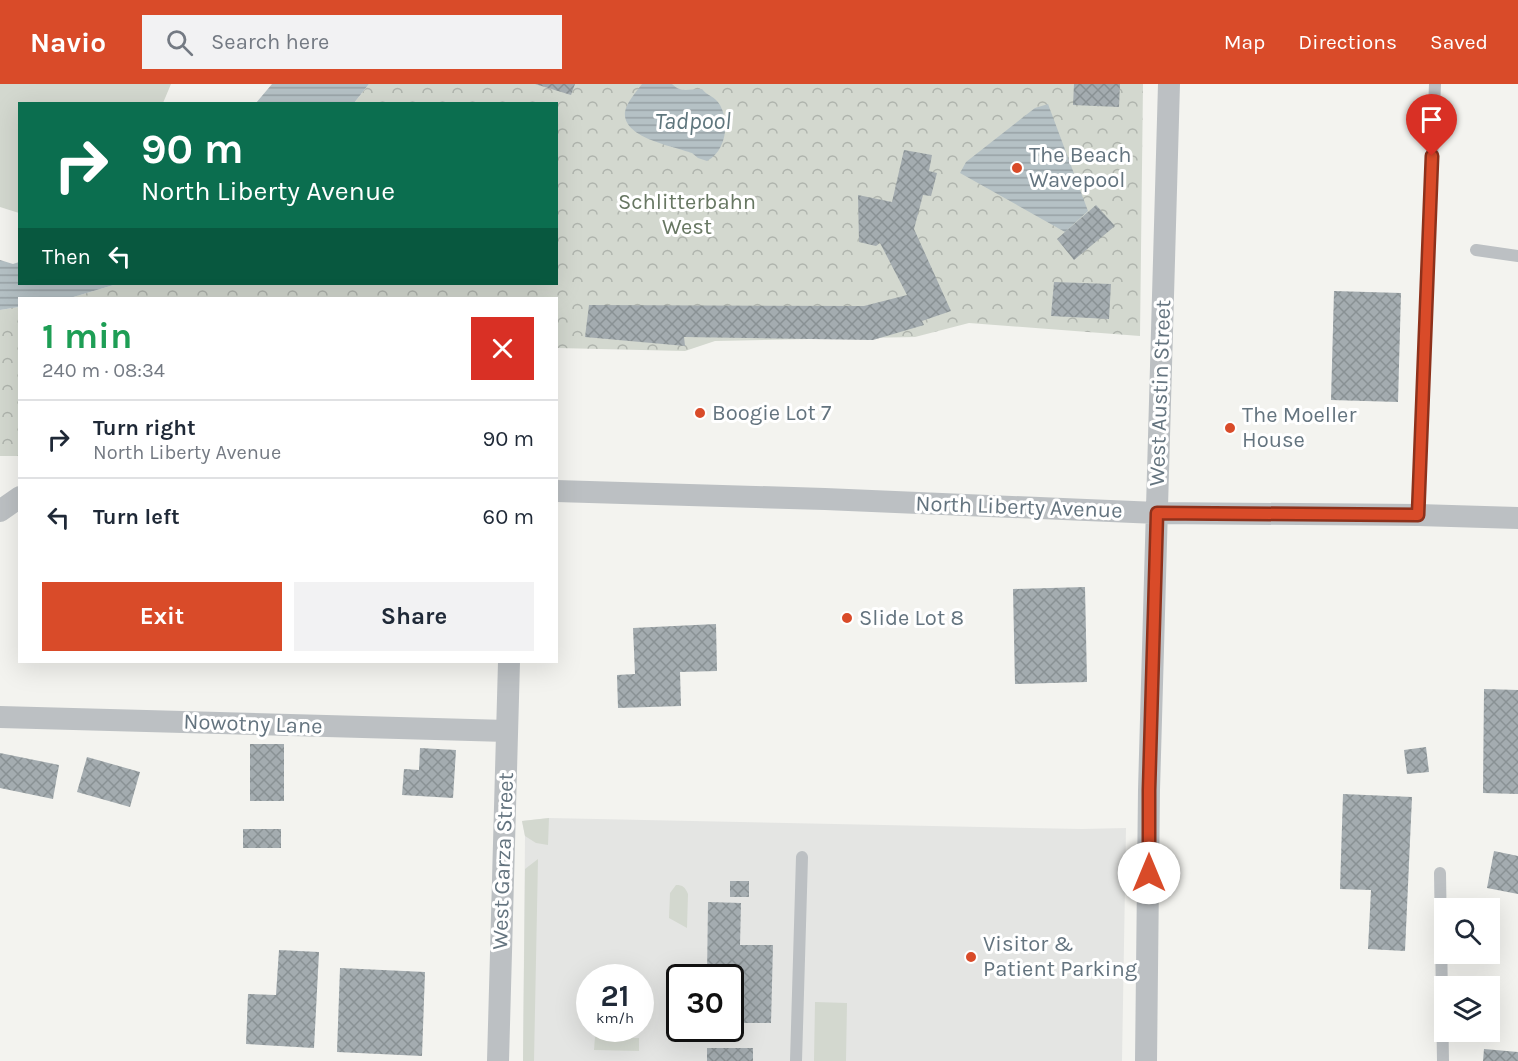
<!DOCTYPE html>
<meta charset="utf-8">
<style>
body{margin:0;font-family:Karla,sans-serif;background:#f2f2f3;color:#1f2937;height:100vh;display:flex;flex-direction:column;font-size:22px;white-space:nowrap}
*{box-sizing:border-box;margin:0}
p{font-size:20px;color:#747a83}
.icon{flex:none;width:33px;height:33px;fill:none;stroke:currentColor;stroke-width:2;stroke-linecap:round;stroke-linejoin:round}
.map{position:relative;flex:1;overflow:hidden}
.panel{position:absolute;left:18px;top:213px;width:540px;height:366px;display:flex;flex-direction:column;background:#fff;border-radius:0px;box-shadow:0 6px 24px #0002}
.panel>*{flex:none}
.top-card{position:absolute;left:18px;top:18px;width:540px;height:183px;border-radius:0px;box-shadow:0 6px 24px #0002;background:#0b6e4f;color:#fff;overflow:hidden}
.fabs{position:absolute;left:1434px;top:814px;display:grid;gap:12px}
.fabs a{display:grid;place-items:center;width:66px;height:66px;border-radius:0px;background:#fff;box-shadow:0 6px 24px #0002;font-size:30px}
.speed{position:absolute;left:576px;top:880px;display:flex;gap:12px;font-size:30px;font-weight:700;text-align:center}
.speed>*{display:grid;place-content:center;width:78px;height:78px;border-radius:50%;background:#fff;box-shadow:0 6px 24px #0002;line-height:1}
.speed small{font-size:15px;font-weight:400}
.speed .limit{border:3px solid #111;border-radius:9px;background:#fff;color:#111}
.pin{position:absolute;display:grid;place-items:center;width:51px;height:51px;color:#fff;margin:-62px -26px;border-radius:50% 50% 50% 0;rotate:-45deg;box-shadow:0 0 6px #0007}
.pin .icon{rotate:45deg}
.me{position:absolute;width:66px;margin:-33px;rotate:0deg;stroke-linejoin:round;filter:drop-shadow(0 0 4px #0008)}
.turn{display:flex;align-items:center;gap:21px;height:126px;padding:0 24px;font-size:27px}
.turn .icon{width:78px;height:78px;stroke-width:2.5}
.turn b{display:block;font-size:42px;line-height:51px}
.then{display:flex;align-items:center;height:57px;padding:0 24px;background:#0003;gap:12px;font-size:22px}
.round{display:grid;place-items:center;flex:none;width:63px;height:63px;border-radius:0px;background:#f2f2f3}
.head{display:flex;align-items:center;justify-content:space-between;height:102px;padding:0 24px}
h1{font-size:36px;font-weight:700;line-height:45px;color:#1e9e55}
.button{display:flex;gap:12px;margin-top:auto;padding:12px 24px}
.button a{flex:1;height:69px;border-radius:0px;background:#d94b29;color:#fff;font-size:24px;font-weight:700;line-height:69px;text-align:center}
.button a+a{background:#f2f2f3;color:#1f2937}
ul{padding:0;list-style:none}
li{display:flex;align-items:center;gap:18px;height:78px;padding:0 24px;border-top:2px solid #e0e1e3}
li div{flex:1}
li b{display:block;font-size:22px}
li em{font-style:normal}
header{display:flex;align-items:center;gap:36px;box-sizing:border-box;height:84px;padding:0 30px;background:#d94b29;color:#fff}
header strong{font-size:28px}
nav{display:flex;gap:33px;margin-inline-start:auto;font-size:21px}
.search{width:420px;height:54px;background:#f2f2f3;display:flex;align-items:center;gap:15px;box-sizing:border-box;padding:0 21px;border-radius:0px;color:#747a83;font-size:22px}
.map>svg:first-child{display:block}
.built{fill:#e4e5e3;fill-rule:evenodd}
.green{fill:#d3d8cf}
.park{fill:url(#park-crowns)}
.water{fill:url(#water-rules)}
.building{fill:url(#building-cross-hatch)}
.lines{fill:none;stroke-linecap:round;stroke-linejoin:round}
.lane{stroke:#bcc0c3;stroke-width:12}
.street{stroke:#bcc0c3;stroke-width:22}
.route-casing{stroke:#8d311b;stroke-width:15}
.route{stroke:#d94b29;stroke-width:10}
.poi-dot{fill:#d94b29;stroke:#fff;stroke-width:2}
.labels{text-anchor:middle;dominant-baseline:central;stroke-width:6;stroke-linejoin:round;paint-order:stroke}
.poi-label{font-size:22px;fill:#64747f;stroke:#fff;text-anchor:start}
.park-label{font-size:22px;fill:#677762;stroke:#fff}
.street-label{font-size:22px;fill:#64747f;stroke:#fff}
.water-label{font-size:24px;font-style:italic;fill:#5f767d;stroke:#fff}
</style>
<header>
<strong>Navio</strong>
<div class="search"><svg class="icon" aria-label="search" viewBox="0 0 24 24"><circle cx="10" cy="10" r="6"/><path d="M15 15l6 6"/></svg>Search here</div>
<nav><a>Map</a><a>Directions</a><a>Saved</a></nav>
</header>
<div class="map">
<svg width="1518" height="977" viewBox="0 0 1518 977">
<defs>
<pattern id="park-crowns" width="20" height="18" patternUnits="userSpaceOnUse" patternTransform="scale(1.5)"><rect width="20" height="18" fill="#d3d8cf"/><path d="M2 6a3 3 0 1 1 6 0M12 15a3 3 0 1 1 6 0" fill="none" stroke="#afb4ad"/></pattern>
<pattern id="water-rules" width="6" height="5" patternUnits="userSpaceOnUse" patternTransform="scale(1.5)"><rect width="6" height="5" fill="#b5c1c5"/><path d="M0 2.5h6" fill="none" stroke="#97a1a5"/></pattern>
<pattern id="building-cross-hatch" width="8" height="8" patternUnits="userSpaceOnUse" patternTransform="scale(1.5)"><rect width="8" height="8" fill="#a4acb0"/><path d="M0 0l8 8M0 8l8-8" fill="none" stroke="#899194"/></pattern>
</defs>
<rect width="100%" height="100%" fill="#f3f3ef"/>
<path class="built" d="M 549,734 L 1082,745 L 1126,744 L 1122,977 L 523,977 L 525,752 L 522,737 ZM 590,894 L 640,894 L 640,945 L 590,945 ZM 680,894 L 730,894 L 730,945 L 680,945 Z"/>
<path class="green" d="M 0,0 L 171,0 L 163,19 L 20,20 L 19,129 L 0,123 Z
M 549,734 L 548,761 L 536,759 L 525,752 L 522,737 Z
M 538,775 L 534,977 L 523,977 L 525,785 Z
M 676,801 C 683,801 685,803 688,810 L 687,844 L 669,834 L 670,809 Z
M 815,918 L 847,919 L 846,977 L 814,977 Z
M 595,953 L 639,954 L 639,967 L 594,966 Z"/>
<path class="park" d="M 369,0 L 1143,0 L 1140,252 L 969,239 L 915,253 L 715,257 L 685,267 L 557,264 L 556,214 L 70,214 L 117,200 L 556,200 L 556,20 L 354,19 Z
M 19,223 L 19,372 L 0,372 L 0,226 Z"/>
<path class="water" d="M 272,0 L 369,0 L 354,19 L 256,19 Z
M 642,0 L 672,0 C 682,10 690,4 702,5 C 707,12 715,12 720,21 C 730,39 726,67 707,77 L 698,74 L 692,69 C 674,62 622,54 625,28 C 626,19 637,7 642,0 Z
M 1048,20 L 1088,127 L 1065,148 L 960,89 L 966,78 L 1035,24 Z
M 0,176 L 13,180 L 19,178 L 20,200 L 117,200 L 70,214 L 20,214 L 19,223 L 0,226 Z"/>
<path class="building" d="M 535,0 L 575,0 L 571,11 Z
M 1074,0 L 1120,0 L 1119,23 L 1073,21 Z
M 904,66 L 932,71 L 929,87 L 937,89 L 931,112 L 923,111 L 914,145 L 951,227 L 922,237 L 924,241 L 873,256 L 684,253 L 685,262 L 585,253 L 589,221 L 864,222 L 907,211 L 880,159 L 876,162 L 859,158 L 858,111 L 892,118 Z
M 1096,121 L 1115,142 L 1074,176 L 1057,155 Z
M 1054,198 L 1111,200 L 1109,235 L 1051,232 Z
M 1334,207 L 1401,209 L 1398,318 L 1331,316 Z
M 1085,503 L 1087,598 L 1015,600 L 1013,505 Z
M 716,540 L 717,587 L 680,588 L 681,622 L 618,624 L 617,591 L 635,590 L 633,544 Z
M 1484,605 L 1518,606 L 1518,710 L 1483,709 Z
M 250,660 L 284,660 L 284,717 L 250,717 Z
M 1426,663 L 1429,688 L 1407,690 L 1404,666 Z
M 420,664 L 456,666 L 453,714 L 402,711 L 404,685 L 419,686 Z
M 0,669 L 59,681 L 53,715 L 0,704 Z
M 87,673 L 140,688 L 130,723 L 77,708 Z
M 1343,710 L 1412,713 L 1405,867 L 1368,865 L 1371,806 L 1340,805 Z
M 243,745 L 281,745 L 281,764 L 243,764 Z
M 1494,767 L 1518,772 L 1518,810 L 1487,804 Z
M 730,797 L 749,797 L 749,813 L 730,813 Z
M 708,818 L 741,819 L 740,861 L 773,861 L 771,939 L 730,939 L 730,894 L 707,894 Z
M 279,866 L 319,868 L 314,964 L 246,960 L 248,910 L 276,911 Z
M 340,884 L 425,888 L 422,972 L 337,968 Z
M 707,964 L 753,964 L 753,977 L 707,977 Z
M 1484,965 L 1518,968 L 1518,977 L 1483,977 Z"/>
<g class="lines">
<path class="lane" d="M 1476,166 L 1518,172
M 1418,431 L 1435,0
M 1440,789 L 1443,977
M 796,977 L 802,773"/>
<path class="street" d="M 556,407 L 825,415 L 1157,429 L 1418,431 L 1518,434
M 0,427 L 20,413
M 0,633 L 507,647
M 498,977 L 509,578
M 1146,977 L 1149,706 L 1169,0"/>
</g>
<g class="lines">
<defs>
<path id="route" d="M 1149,789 L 1149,706 L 1157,429 L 1418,431 L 1432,72"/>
</defs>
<use href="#route" class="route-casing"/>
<use href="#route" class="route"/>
</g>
<g class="poi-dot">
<circle cx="1017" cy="84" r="6"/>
<circle cx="700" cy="329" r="6"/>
<circle cx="1230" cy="344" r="6"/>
<circle cx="847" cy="534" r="6"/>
<circle cx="971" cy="873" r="6"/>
</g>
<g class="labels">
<g class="poi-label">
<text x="1029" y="71">The Beach<tspan x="1029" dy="25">Wavepool</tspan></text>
<text x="712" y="329">Boogie Lot 7</text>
<text x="1242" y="331">The Moeller<tspan x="1242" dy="25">House</tspan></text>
<text x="859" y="534">Slide Lot 8</text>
<text x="983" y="860">Visitor &amp;<tspan x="983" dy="25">Patient Parking</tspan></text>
</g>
<g class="park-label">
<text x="687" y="118">Schlitterbahn<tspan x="687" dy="25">West</tspan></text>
</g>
<g class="street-label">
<text transform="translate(1160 309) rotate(-88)">West Austin Street</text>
<text transform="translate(1019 423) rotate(2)">North Liberty Avenue</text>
<text transform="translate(253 640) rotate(2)">Nowotny Lane</text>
<text transform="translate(503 777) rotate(-88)">West Garza Street</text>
</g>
<g class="water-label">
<text x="693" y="37">Tadpool</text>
</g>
</g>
</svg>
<div class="fabs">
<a><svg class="icon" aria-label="search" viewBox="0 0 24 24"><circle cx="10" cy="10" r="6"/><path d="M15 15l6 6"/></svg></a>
<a><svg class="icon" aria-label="layers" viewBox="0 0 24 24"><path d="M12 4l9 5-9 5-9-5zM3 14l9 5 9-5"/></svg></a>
</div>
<div class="speed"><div>21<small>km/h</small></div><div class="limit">30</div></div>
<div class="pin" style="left:1432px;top:72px;background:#d93025"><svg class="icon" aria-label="arrive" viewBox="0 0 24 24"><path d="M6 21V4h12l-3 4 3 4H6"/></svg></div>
<svg class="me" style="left:1149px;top:789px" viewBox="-20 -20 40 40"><circle r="19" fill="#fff"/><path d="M0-13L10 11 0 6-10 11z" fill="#d94b29"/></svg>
<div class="top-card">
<div class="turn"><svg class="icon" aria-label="right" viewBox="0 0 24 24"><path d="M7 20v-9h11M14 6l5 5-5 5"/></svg><div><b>90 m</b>North Liberty Avenue</div></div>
<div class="then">Then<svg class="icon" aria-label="left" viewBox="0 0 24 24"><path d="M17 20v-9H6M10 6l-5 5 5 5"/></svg></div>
</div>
<section class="panel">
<div class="head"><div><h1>1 min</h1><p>240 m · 08:34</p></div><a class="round" style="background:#d93025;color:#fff"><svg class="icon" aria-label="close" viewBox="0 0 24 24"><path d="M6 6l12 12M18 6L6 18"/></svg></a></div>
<ul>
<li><svg class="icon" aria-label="right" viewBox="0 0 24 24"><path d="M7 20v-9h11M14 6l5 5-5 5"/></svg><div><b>Turn right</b><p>North Liberty Avenue</p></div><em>90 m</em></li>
<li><svg class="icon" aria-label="left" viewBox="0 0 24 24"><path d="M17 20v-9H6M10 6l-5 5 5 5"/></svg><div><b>Turn left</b></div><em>60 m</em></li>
</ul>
<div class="button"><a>Exit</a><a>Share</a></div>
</section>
</div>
